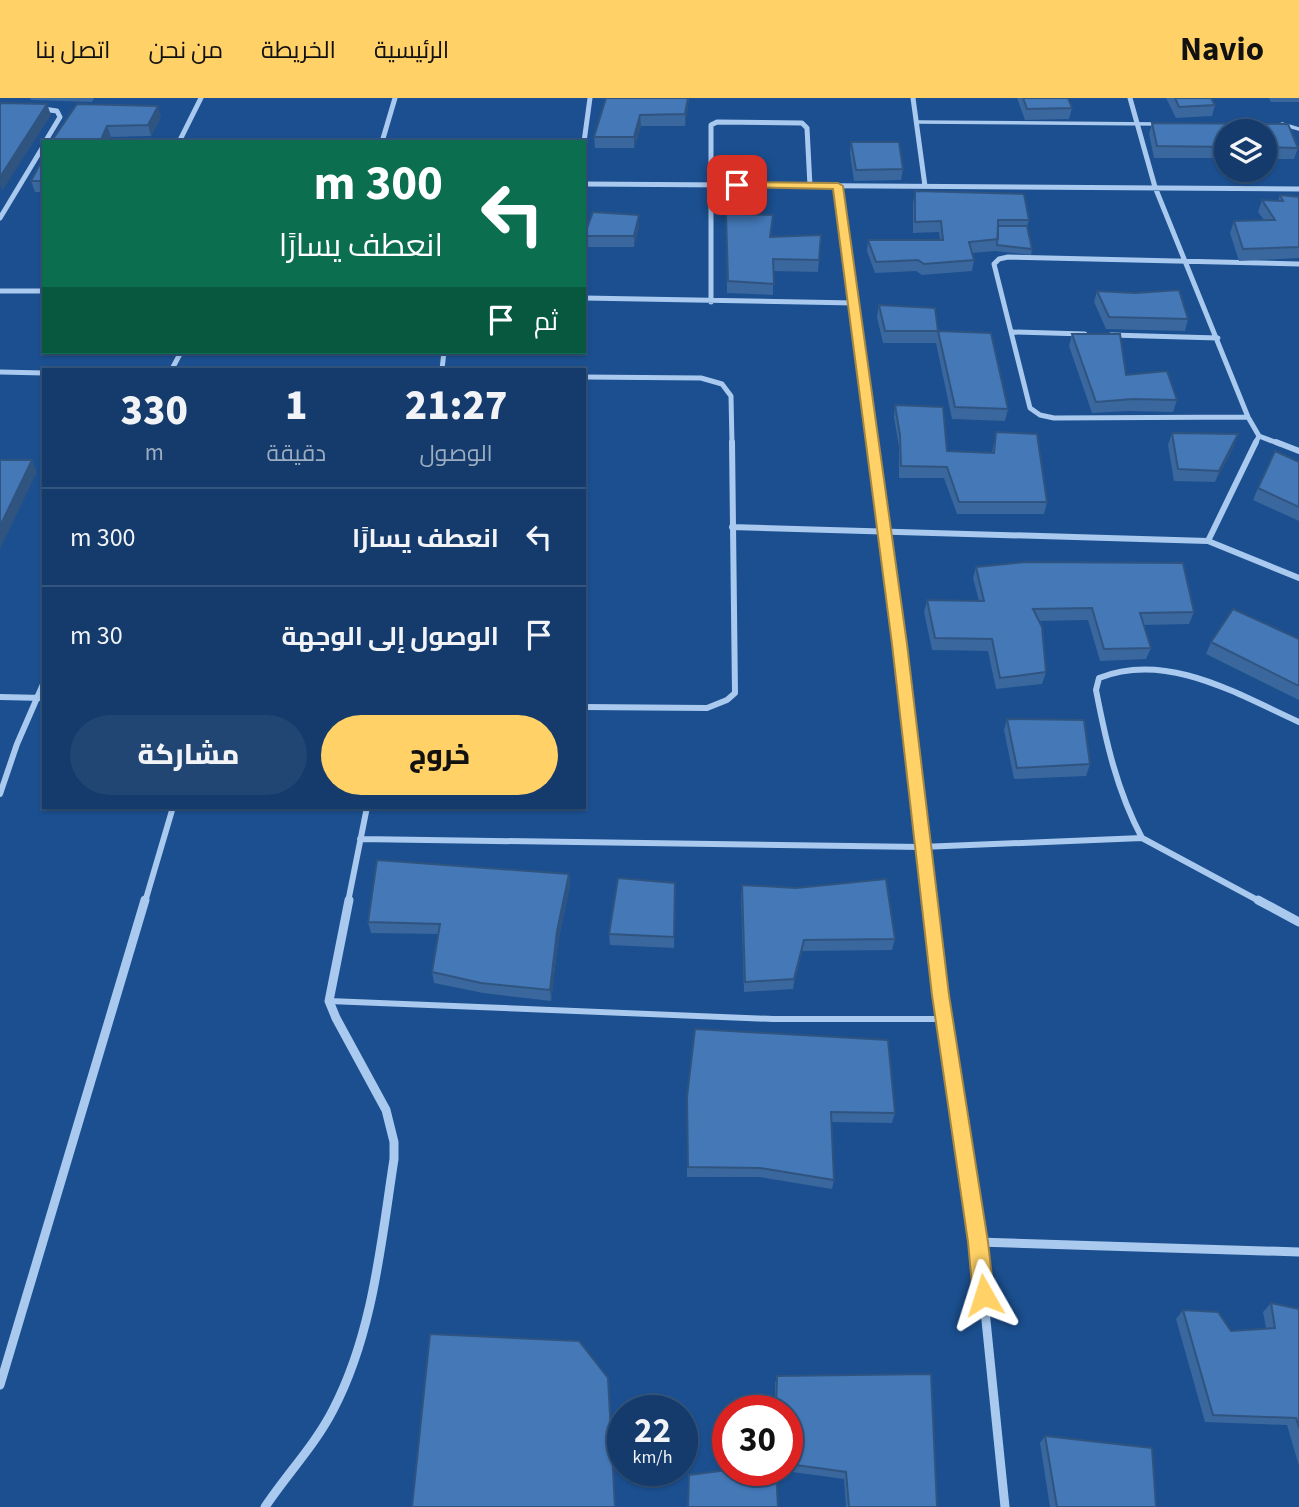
<!DOCTYPE html>
<html lang="ar">
<meta charset="utf-8">
<style>
body{margin:0;font-family:"Source Sans 3",Cairo,sans-serif;background:#214673;color:#f1f3f6;direction:rtl;height:100vh;display:flex;flex-direction:column;font-size:26px;white-space:nowrap}
*{box-sizing:border-box;margin:0}
p{font-size:23px;color:#9dadc1}
.icon{flex:none;width:38px;height:38px;fill:none;stroke:currentColor;stroke-width:2;stroke-linecap:round;stroke-linejoin:round}
.map{position:relative;flex:1;overflow:hidden;direction:ltr}
.side{position:absolute;left:42px;top:270px;width:544px;height:441px;display:flex;flex-direction:column;background:#143b6b;border-radius:0px;box-shadow:0 2px 5px #0004,0 0 0 2px #33557e;direction:rtl}
.side>*{flex:none}
.hud{position:absolute;left:42px;top:42px;width:544px;height:214px;border-radius:0px;box-shadow:0 2px 5px #0004,0 0 0 2px #33557e;direction:rtl;background:#0b6e4f;color:#fff;overflow:hidden}
.buttons{position:absolute;left:1214px;top:21px;display:grid;gap:14px}
.buttons a{display:grid;place-items:center;width:63px;height:63px;border-radius:50%;background:#143b6b;box-shadow:0 2px 5px #0004,0 0 0 2px #33557e;font-size:35px}
.speed{position:absolute;left:607px;top:1297px;display:flex;gap:14px;font-size:35px;font-weight:700;text-align:center}
.speed>*{display:grid;place-content:center;width:91px;height:91px;border-radius:50%;background:#143b6b;box-shadow:0 2px 5px #0004,0 0 0 2px #33557e;line-height:1}
.speed small{font-size:18px;font-weight:400}
.speed .limit{border:10px solid #d22;background:#fff;color:#111}
.pin{position:absolute;display:grid;place-items:center;width:60px;height:60px;color:#fff;margin:-30px;border-radius:14px;box-shadow:0 4px 10px #0006}
.me{position:absolute;width:77px;margin:-38px;rotate:354deg;stroke-linejoin:round;filter:drop-shadow(0 0 5px #0008)}
.turn{display:flex;align-items:center;gap:24px;height:147px;padding:0 28px;font-size:32px}
.turn .icon{width:91px;height:91px;stroke-width:2.5}
.turn b{display:block;font-size:49px;line-height:60px}
.then{display:flex;align-items:center;height:66px;padding:0 28px;background:#0003;gap:14px;font-size:26px}
.eta{display:flex;justify-content:space-evenly;align-items:center;height:119px;text-align:center}
.eta b{font-size:42px;font-weight:800;line-height:49px}
.button{display:flex;gap:14px;margin-top:auto;padding:14px 28px}
.button a{flex:1;height:80px;border-radius:42px;background:#ffd166;color:#111;font-size:28px;font-weight:800;line-height:80px;text-align:center}
.button a+a{background:#214673;color:#f1f3f6}
ul{padding:0;list-style:none}
li{display:flex;align-items:center;gap:21px;height:98px;padding:0 28px;border-top:2px solid #33557e}
li div{flex:1}
li b{display:block;font-size:26px}
li em{font-style:normal}
header{display:flex;align-items:center;gap:42px;box-sizing:border-box;height:98px;padding:0 35px;background:#ffd166;color:#111}
header strong{font-size:33px}
nav{display:flex;gap:38px;margin-inline-start:auto;font-size:24px}
.map>svg:first-child{display:block}
.lines{fill:none;stroke-linecap:round;stroke-linejoin:round}
.lane-far1{stroke:#a9c9ee;stroke-width:3.5}
.lane{stroke:#a9c9ee;stroke-width:6}
.street-far2{stroke:#a9c9ee;stroke-width:5}
.street-far1{stroke:#a9c9ee;stroke-width:6}
.street{stroke:#a9c9ee;stroke-width:9}
.wall{fill:#3a679d}
.shaded-wall{fill:#305480}
.building{fill:#4478b7;stroke:#305480;stroke-width:2}
.route{fill:#ffd166;stroke:#a68842;stroke-width:2}
</style>
<header>
<strong>Navio</strong>
<nav><a>الرئيسية</a><a>الخريطة</a><a>من نحن</a><a>اتصل بنا</a></nav>
</header>
<div class="map">
<svg width="1299" height="1409" viewBox="0 0 1299 1409">
<rect width="100%" height="100%" fill="#1b4f8f"/>
<g class="lines">
<path class="lane-far1" d="M 918,24 L 1157,26
M 1282,26 L 1299,31"/>
<path class="lane" d="M 329,903 L 773,921 L 944,921"/>
<path class="street-far2" d="M 913,0 L 925,88
M 1130,0 L 1155,89 L 1248,319 L 1259,338 L 1255,346
M 43,11 L 57,13 L 60,19 L 45,44
M 179,44 L 201,0
M 382,44 L 395,0
M 584,44 L 590,0
M 584,86 L 1299,91
M 838,88 L 873,346
M 0,120 L 44,47
M 0,193 L 44,193
M 584,200 L 855,205
M 711,204 L 711,27 L 717,24 L 802,25 L 807,30 L 810,88
M 1013,234 L 1085,236
M 1111,237 L 1218,240
M 172,271 L 181,254
M 442,271 L 444,254
M 0,274 L 44,275
M 584,279 L 701,280 L 722,286 L 731,298 L 732,346
M 1248,319 L 1054,320 L 1040,317 L 1030,310 L 994,166 L 999,161 L 1008,159 L 1299,166
M 1259,338 L 1280,346"/>
<path class="street-far1" d="M 873,344 L 900,546 L 928,804
M 1276,344 L 1299,353
M 732,429 L 1208,443 L 1299,480
M 1208,443 L 1256,344
M 0,599 L 44,600
M 584,609 L 707,610 L 727,602 L 735,595 L 732,344
M 0,696 L 17,646 L 44,584
M 1142,740 C 1117,693 1106,644 1096,592 L 1099,580 C 1167,553 1237,596 1299,624
M 360,741 L 921,749 L 1142,740 L 1261,804
M 145,804 L 173,709
M 348,804 L 367,709"/>
<path class="street" d="M 928,802 L 978,1144 L 1005,1409
M 1258,802 L 1299,824
M 978,1144 L 1299,1154
M 0,1287 L 145,802
M 265,1409 C 287,1376 315,1347 333,1312 C 373,1236 381,1145 394,1061 L 394,1044 L 386,1012 L 336,920 L 329,903 L 349,802"/>
</g>
<path class="wall" d="M 30,0 L 94,0 L 92,4 L 31,2 Z
M 606,0 L 689,0 L 685,28 L 641,28 L 634,50 L 595,50 L 594,39 Z
M 1017,0 L 1068,0 L 1072,10 L 1069,21 L 1025,22 Z
M 1166,0 L 1211,0 L 1215,7 L 1212,18 L 1176,20 Z
M 1269,0 L 1299,0 L 1299,4 L 1271,4 Z
M 77,6 L 161,19 L 151,38 L 111,39 Z
M 1152,25 L 1288,26 L 1298,50 L 1294,61 L 1265,61 L 1265,33 L 1227,33 L 1227,60 L 1154,60 L 1149,36 Z
M 851,44 L 903,71 L 901,82 L 854,83 L 850,55 Z
M 44,58 L 44,94 L 35,94 L 31,83 Z
M 915,93 L 1029,122 L 1027,128 L 1032,151 L 1031,157 L 995,153 L 972,155 L 974,162 L 972,173 L 922,177 L 916,173 L 875,175 L 867,153 L 868,142 L 940,142 L 939,134 L 913,135 L 913,105 Z
M 1280,97 L 1299,99 L 1299,160 L 1239,163 L 1230,135 L 1234,123 L 1264,122 L 1258,114 L 1262,102 L 1278,103 Z
M 726,116 L 770,139 L 821,137 L 818,174 L 773,173 L 773,197 L 727,195 Z
M 639,117 L 639,128 L 634,149 L 585,149 L 584,137 Z
M 1097,193 L 1188,221 L 1185,233 L 1106,231 L 1094,204 Z
M 879,207 L 938,233 L 1008,311 L 1005,323 L 952,321 L 936,245 L 883,245 L 877,219 Z
M 1072,236 L 1126,277 L 1177,302 L 1173,314 L 1129,313 L 1092,315 L 1069,248 Z
M 895,307 L 947,353 L 992,355 L 996,334 L 1047,404 L 1044,416 L 957,416 L 944,380 L 899,380 L 899,349 L 894,319 Z
M 1172,335 L 1234,348 L 1215,384 L 1174,383 L 1168,347 Z
M 1299,364 L 1299,423 L 1253,402 L 1258,390 Z
M 976,469 L 1194,514 L 1189,526 L 1144,527 L 1151,550 L 1146,561 L 1100,563 L 1088,522 L 1039,523 L 1046,574 L 1042,586 L 996,591 L 988,553 L 932,552 L 924,514 L 927,502 L 979,503 L 973,480 Z
M 1299,541 L 1299,602 L 1206,556 L 1211,544 Z
M 1007,621 L 1090,666 L 1086,678 L 1014,681 L 1004,632 Z
M 569,776 L 570,787 L 558,844 L 551,903 L 483,895 L 434,885 L 432,874 L 438,836 L 371,835 L 368,824 Z
M 675,785 L 674,850 L 610,847 L 609,836 Z
M 742,787 L 895,841 L 892,852 L 802,853 L 793,891 L 744,894 L 741,798 Z
M 687,1009 L 895,1015 L 892,1025 L 831,1024 L 834,1082 L 832,1091 L 759,1079 L 687,1079 Z
M 1271,1205 L 1299,1211 L 1299,1368 L 1287,1327 L 1205,1324 L 1176,1221 L 1183,1212 L 1231,1233 L 1266,1230 L 1263,1214 Z
M 777,1278 L 937,1409 L 846,1409 L 844,1381 L 777,1372 L 788,1372 L 788,1312 L 775,1312 L 775,1285 Z
M 1045,1338 L 1156,1409 L 1050,1409 L 1040,1345 Z"/>
<path class="shaded-wall" d="M 688,0 L 689,0 L 685,28 L 685,16 Z
M 47,6 L 51,17 L 2,93 L 0,86 L 0,79 Z
M 158,8 L 161,19 L 151,38 L 148,27 Z
M 640,17 L 641,28 L 634,50 L 634,39 Z
M 107,28 L 111,39 L 109,44 L 100,44 Z
M 639,117 L 639,128 L 634,149 L 634,138 Z
M 1238,336 L 1234,348 L 1215,384 L 1219,373 Z
M 32,362 L 37,374 L 0,451 L 0,428 Z
M 569,776 L 570,787 L 558,844 L 551,903 L 550,892 L 557,833 Z
M 804,842 L 802,853 L 793,891 L 794,881 Z"/>
<path class="building" d="M 606,0 L 688,0 L 685,16 L 640,17 L 634,39 L 594,39 Z
M 1023,0 L 1068,0 L 1072,10 L 1027,11 Z
M 1175,0 L 1211,0 L 1215,7 L 1179,9 Z
M 0,5 L 47,6 L 0,79 Z
M 77,6 L 158,8 L 148,27 L 107,28 L 100,44 L 51,44 Z
M 1152,25 L 1288,26 L 1298,50 L 1265,49 L 1265,33 L 1227,33 L 1227,49 L 1157,48 Z
M 851,44 L 899,44 L 903,71 L 856,72 Z
M 44,58 L 44,83 L 31,83 Z
M 915,93 L 1024,96 L 1029,122 L 998,122 L 998,141 L 969,144 L 974,162 L 924,166 L 918,162 L 876,164 L 868,142 L 943,142 L 941,123 L 915,124 Z
M 1280,97 L 1299,99 L 1299,149 L 1243,151 L 1234,123 L 1275,122 L 1262,102 L 1283,103 Z
M 593,114 L 639,117 L 634,138 L 584,138 Z
M 726,116 L 773,117 L 770,139 L 821,137 L 819,162 L 773,161 L 774,186 L 728,183 Z
M 998,128 L 1027,128 L 1032,151 L 997,147 Z
M 1179,192 L 1188,221 L 1109,219 L 1097,193 L 1135,195 Z
M 879,207 L 935,210 L 938,233 L 885,233 Z
M 938,233 L 991,235 L 1008,311 L 955,309 Z
M 1072,236 L 1120,236 L 1126,277 L 1167,273 L 1177,302 L 1133,301 L 1096,304 Z
M 895,307 L 943,309 L 947,353 L 994,355 L 996,334 L 1037,336 L 1047,404 L 959,404 L 947,369 L 901,368 L 900,337 Z
M 1172,335 L 1238,336 L 1219,373 L 1178,371 Z
M 1275,353 L 1299,364 L 1299,409 L 1258,390 Z
M 0,362 L 32,362 L 0,428 Z
M 1025,464 L 1183,465 L 1194,514 L 1140,515 L 1151,550 L 1104,551 L 1092,510 L 1033,511 L 1042,529 L 1046,574 L 1000,580 L 992,541 L 935,540 L 927,502 L 984,503 L 976,469 Z
M 1233,511 L 1299,541 L 1299,588 L 1211,544 Z
M 1007,621 L 1084,622 L 1090,666 L 1017,670 Z
M 377,762 L 569,776 L 557,833 L 550,892 L 481,885 L 432,874 L 440,826 L 368,824 Z
M 618,780 L 675,785 L 674,839 L 609,836 Z
M 886,781 L 895,841 L 804,842 L 794,881 L 745,884 L 742,787 L 796,790 Z
M 695,931 L 888,942 L 895,1015 L 831,1014 L 834,1082 L 760,1070 L 688,1069 L 687,999 Z
M 1271,1205 L 1299,1211 L 1299,1330 L 1296,1320 L 1213,1317 L 1183,1212 L 1218,1214 L 1231,1233 L 1275,1230 Z
M 430,1236 L 579,1243 L 608,1280 L 615,1409 L 412,1409 Z
M 931,1276 L 937,1409 L 849,1409 L 846,1374 L 788,1366 L 788,1312 L 776,1312 L 777,1278 Z
M 1045,1338 L 1152,1350 L 1156,1409 L 1057,1409 Z
M 728,1372 L 776,1372 L 778,1409 L 688,1409 L 689,1377 Z"/>
<path class="route" d="M 737,84 L 838,85 L 843,88 L 907,546 L 949,897 L 988,1144 L 994,1197 L 991,1204 L 984,1207 L 976,1204 L 973,1197 L 968,1144 L 932,897 L 892,546 L 833,91 L 733,89 L 733,85 Z"/>
</svg>
<div class="buttons">
<a><svg class="icon" aria-label="layers" viewBox="0 0 24 24"><path d="M12 4l9 5-9 5-9-5zM3 14l9 5 9-5"/></svg></a>
</div>
<div class="speed"><div>22<small>km/h</small></div><div class="limit">30</div></div>
<div class="pin" style="left:737px;top:87px;background:#d93025"><svg class="icon" aria-label="arrive" viewBox="0 0 24 24"><path d="M6 21V4h12l-3 4 3 4H6"/></svg></div>
<svg class="me" style="left:984px;top:1197px" viewBox="-20 -20 40 40"><path d="M0-17L14 15 0 8-14 15z" fill="#ffd166" stroke="#fff" stroke-width="4"/></svg>
<div class="hud">
<div class="turn"><svg class="icon" aria-label="left" viewBox="0 0 24 24"><path d="M17 20v-9H6M10 6l-5 5 5 5"/></svg><div><b>300 m</b>انعطف يسارًا</div></div>
<div class="then">ثم<svg class="icon" aria-label="arrive" viewBox="0 0 24 24"><path d="M6 21V4h12l-3 4 3 4H6"/></svg></div>
</div>
<section class="side">
<div class="eta">
<div><b>21:27</b><p>الوصول</p></div>
<div><b>1</b><p>دقيقة</p></div>
<div><b>330</b><p>m</p></div>
</div>
<ul>
<li><svg class="icon" aria-label="left" viewBox="0 0 24 24"><path d="M17 20v-9H6M10 6l-5 5 5 5"/></svg><div><b>انعطف يسارًا</b></div><em>300 m</em></li>
<li><svg class="icon" aria-label="arrive" viewBox="0 0 24 24"><path d="M6 21V4h12l-3 4 3 4H6"/></svg><div><b>الوصول إلى الوجهة</b></div><em>30 m</em></li>
</ul>
<div class="button"><a>خروج</a><a>مشاركة</a></div>
</section>
</div>
